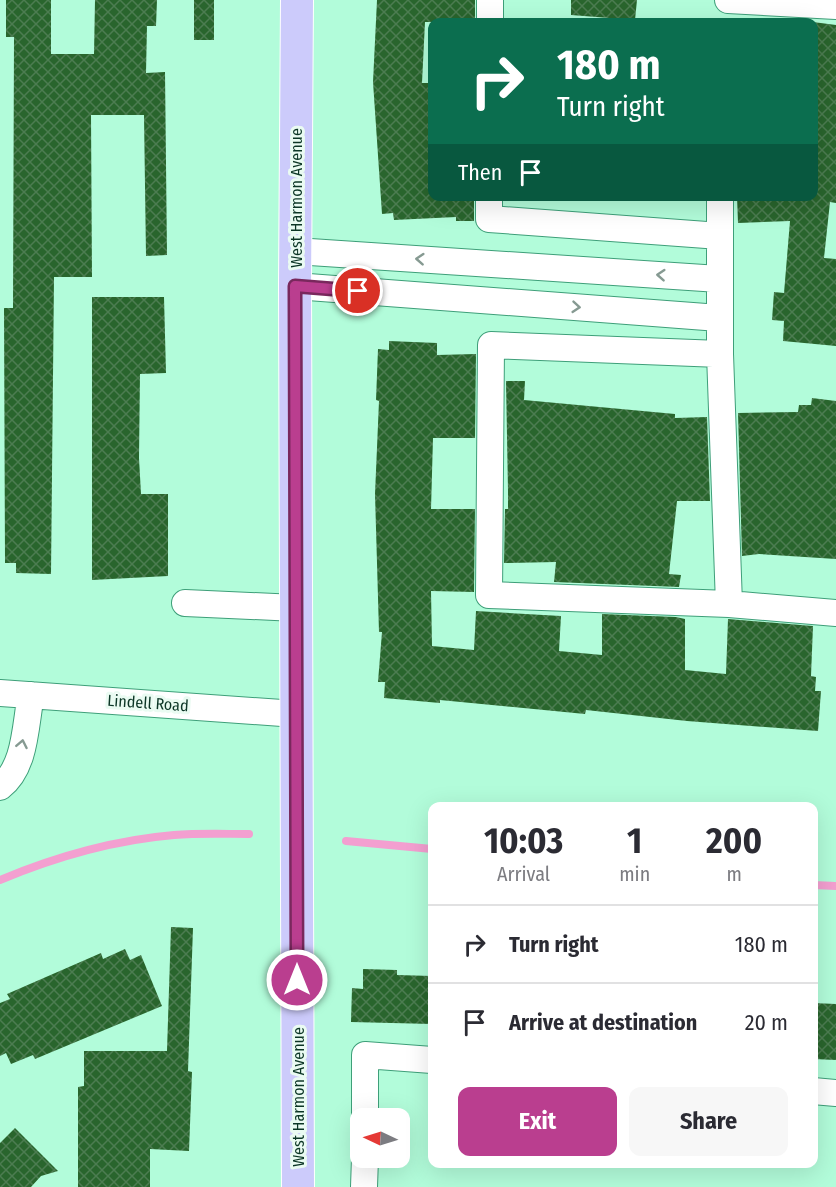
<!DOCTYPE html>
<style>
body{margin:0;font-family:"Fira Sans Condensed",sans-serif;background:#f7f7f7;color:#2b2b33;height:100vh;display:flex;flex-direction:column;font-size:22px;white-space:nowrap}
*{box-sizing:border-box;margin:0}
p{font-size:20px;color:#7c7c81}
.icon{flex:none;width:33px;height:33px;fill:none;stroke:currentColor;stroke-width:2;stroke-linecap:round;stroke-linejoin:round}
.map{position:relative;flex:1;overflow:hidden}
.panel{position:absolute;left:428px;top:802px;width:390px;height:366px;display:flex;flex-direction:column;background:#fff;border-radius:12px;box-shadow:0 6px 24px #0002}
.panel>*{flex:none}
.banner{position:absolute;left:428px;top:18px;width:390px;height:183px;border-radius:12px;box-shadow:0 6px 24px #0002;background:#0b6e4f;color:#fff;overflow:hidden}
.needle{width:39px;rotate:274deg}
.buttons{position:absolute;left:350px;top:1108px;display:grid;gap:12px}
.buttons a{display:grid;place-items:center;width:60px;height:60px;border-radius:12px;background:#fff;box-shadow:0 6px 24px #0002;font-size:30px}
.pin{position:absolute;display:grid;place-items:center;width:51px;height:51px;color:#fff;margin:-26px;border:3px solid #fff;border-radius:50%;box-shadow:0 2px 6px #0007}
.me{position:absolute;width:66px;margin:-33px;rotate:0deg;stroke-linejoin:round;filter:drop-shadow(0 0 4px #0008)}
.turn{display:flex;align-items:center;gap:21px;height:126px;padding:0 30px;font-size:27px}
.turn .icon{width:78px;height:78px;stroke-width:2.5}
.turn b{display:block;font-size:42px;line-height:51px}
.then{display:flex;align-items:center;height:57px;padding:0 30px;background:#0003;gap:12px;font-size:22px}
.eta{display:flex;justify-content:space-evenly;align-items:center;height:102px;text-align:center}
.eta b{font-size:36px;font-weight:700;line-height:42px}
.button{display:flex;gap:12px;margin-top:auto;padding:12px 30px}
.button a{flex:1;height:69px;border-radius:12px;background:#ba3e8f;color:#fff;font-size:24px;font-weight:700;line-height:69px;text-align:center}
.button a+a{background:#f7f7f7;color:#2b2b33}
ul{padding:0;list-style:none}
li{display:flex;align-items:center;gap:18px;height:78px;padding:0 30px;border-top:2px solid #e1e1e2}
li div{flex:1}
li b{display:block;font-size:22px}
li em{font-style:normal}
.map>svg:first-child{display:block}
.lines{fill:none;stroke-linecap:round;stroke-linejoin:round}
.stream{stroke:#f39fd0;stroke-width:8}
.building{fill:url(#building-cross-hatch)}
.minor-casing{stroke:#3e9f79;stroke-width:28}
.major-casing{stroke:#fff;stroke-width:34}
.minor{stroke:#fff;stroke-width:26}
.major{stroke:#cccbfb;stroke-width:32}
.oneway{stroke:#869a92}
.route-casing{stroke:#79285d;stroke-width:15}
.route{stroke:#ba3e8f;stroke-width:10}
.labels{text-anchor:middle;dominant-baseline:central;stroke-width:6;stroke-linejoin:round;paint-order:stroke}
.street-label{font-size:16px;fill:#0c3626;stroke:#eafbf2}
</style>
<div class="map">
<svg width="836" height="1187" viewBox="0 0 836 1187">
<defs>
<pattern id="building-cross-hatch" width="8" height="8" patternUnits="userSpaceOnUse" patternTransform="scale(1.5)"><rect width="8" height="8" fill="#29652d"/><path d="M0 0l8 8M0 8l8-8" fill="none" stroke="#4c7c51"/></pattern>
</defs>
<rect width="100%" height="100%" fill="#b2fcda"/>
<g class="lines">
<path class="stream" d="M 346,841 L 432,849
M 0,880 C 55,857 115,840 174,835 C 199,833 224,834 249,834
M 813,885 L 836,886"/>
</g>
<path class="building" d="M 6,0 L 51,0 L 51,54 L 94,54 L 95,0 L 157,0 L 156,26 L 147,26 L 146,73 L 165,72 L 167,255 L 146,256 L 144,115 L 91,115 L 92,277 L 54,277 L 51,574 L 16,573 L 16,563 L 5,563 L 4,308 L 13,308 L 14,37 L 6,37 Z
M 194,0 L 214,0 L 214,40 L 194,40 Z
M 377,0 L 475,0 L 475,22 L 425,22 L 422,83 L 432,83 L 432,196 L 474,196 L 474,221 L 456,221 L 456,217 L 394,220 L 393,213 L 382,214 L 373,82 Z
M 571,0 L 637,0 L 635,20 L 571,15 Z
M 813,22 L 836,25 L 836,203 L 830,202 L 824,258 L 836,259 L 836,346 L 783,341 L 784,321 L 772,320 L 774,292 L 784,293 L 790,221 L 738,223 L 737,196 L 813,196 Z
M 92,297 L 164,297 L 166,373 L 140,374 L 139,458 L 141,494 L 168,494 L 168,576 L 92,580 Z
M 389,341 L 437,343 L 437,355 L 476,354 L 475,438 L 433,438 L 431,509 L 475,509 L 474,592 L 431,591 L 432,646 L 474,650 L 476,611 L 561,616 L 559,651 L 602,655 L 602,614 L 676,617 L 685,619 L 685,670 L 726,674 L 728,619 L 813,626 L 811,676 L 816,677 L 815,691 L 821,691 L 818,731 L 687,721 L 586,710 L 585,714 L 440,700 L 440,703 L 384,698 L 385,682 L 378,682 L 382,632 L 379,632 L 375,494 L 379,401 L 376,400 L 378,349 L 389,350 Z
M 506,381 L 525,381 L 524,400 L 675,414 L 675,418 L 707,417 L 710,501 L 677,501 L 669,574 L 681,575 L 679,587 L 554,582 L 556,562 L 504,563 L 505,509 L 508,509 L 508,491 Z
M 812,398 L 836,401 L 836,559 L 759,554 L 742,556 L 738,413 L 798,412 L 799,405 L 811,405 Z
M 171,927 L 193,928 L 188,1071 L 192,1072 L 189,1151 L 150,1149 L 150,1187 L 78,1187 L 78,1087 L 84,1086 L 84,1051 L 167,1051 Z
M 125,949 L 130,960 L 141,955 L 162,1006 L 35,1059 L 33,1055 L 11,1064 L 6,1053 L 0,1056 L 0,1003 L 10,999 L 7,994 L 101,953 L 103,959 Z
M 363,969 L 397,970 L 397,975 L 432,976 L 432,1024 L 351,1022 L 352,988 L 363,989 Z
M 813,1003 L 836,1004 L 836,1060 L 813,1059 Z
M 15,1128 L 58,1171 L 41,1176 L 31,1187 L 0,1187 L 0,1143 Z"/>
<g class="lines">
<defs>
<path id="minor" d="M 728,0 L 836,6
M 490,22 L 490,0
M 489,196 L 489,219 L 720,236
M 720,196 L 720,354 L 729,604 L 489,595 L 491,345 L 720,354
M 295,251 L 719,279
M 295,286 L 719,318
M 185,603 L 296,608
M 729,604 L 836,613
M 0,693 L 296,714
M 0,787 C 26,767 25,726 31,695
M 813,1091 L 836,1093
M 365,1119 L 365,1055 L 432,1060
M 364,1187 L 365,1158"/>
<path id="major" d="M 297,0 L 295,286 L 298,1187"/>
</defs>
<use href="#minor" class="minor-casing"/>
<use href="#major" class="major-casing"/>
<use href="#minor" class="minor"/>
<use href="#major" class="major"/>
</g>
<defs><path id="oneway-chevron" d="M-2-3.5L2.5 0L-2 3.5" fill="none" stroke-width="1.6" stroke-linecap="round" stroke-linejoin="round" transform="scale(1.5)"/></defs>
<g class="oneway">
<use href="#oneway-chevron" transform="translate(420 259) rotate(-176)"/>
<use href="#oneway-chevron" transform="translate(661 275) rotate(-176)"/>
<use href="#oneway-chevron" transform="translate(576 307) rotate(5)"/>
<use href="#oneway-chevron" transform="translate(22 744) rotate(-79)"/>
</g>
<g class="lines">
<defs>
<path id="route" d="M 297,980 L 295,286 L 358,291"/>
</defs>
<use href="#route" class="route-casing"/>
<use href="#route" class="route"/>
</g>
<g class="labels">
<g class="street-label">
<text transform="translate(296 198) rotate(-90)">West Harmon Avenue</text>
<text transform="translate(148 703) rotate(4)">Lindell Road</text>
<text transform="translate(298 1097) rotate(-90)">West Harmon Avenue</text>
</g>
</g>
</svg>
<div class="buttons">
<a><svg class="needle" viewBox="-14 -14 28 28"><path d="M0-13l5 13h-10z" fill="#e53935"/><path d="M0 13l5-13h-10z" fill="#7c7c81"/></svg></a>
</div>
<div class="pin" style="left:358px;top:291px;background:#d93025"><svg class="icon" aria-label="arrive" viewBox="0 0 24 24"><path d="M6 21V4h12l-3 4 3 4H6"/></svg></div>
<svg class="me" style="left:297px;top:980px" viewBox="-20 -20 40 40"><circle r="17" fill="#ba3e8f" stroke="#fff" stroke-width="3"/><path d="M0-11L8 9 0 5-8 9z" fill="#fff"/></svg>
<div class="banner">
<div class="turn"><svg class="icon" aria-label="right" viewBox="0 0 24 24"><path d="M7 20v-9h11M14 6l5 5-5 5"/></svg><div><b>180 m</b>Turn right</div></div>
<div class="then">Then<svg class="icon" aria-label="arrive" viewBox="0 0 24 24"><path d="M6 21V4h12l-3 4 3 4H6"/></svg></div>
</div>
<section class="panel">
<div class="eta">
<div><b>10:03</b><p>Arrival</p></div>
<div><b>1</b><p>min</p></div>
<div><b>200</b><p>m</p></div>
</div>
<ul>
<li><svg class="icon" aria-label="right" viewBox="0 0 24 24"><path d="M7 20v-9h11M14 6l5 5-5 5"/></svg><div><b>Turn right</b></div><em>180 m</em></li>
<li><svg class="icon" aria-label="arrive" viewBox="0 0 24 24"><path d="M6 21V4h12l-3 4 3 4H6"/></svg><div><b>Arrive at destination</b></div><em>20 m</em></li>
</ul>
<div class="button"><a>Exit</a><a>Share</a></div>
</section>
</div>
